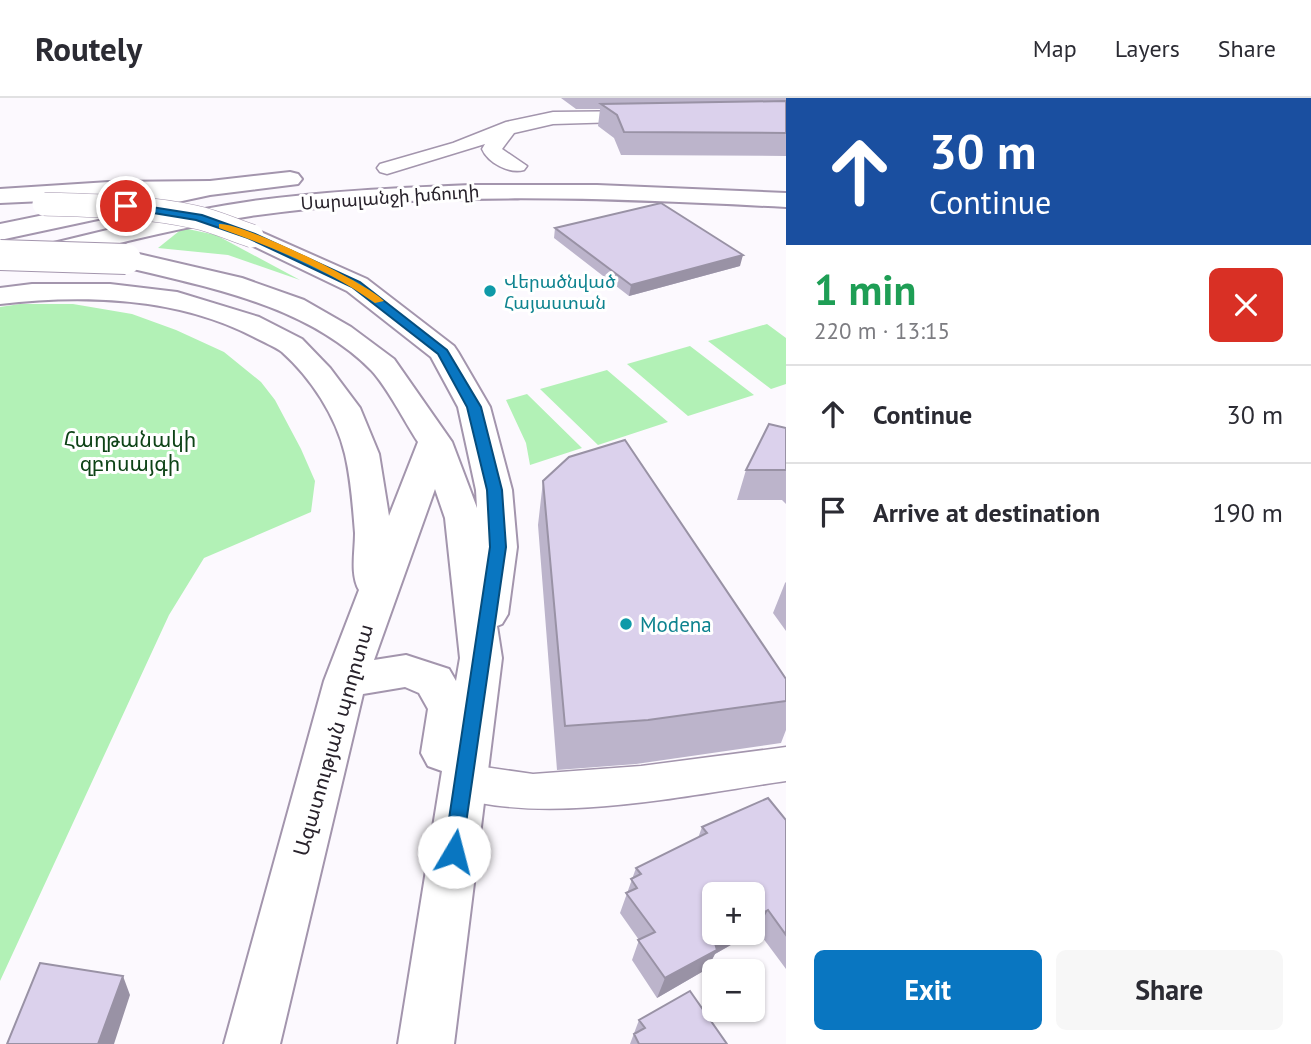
<!DOCTYPE html>
<meta charset="utf-8">
<style>
body{margin:0;font-family:"PT Sans","Noto Sans Armenian",sans-serif;background:#f7f7f7;color:#2b2b33;height:100vh;display:flex;flex-direction:column;font-size:26px;white-space:nowrap}
*{box-sizing:border-box;margin:0}
p{font-size:23px;color:#7c7c81}
.icon{flex:none;width:38px;height:38px;fill:none;stroke:currentColor;stroke-width:2;stroke-linecap:round;stroke-linejoin:round}
.map{position:relative;flex:1;overflow:hidden}
.sheet{display:flex;flex-direction:column;background:#fff;width:525px}
.sheet>*{flex:none}
.banner{background:#1a4fa0;color:#fff;overflow:hidden}
.controls{position:absolute;left:702px;top:784px;display:grid;gap:14px}
.controls a{display:grid;place-items:center;width:63px;height:63px;border-radius:10px;background:#fff;box-shadow:0 2px 5px #0004;font-size:35px}
.pin{position:absolute;display:grid;place-items:center;width:60px;height:60px;color:#fff;margin:-30px;border:4px solid #fff;border-radius:50%;box-shadow:0 2px 7px #0007}
.me{position:absolute;width:77px;margin:-38px;rotate:8deg;stroke-linejoin:round;filter:drop-shadow(0 0 5px #0008)}
.turn{display:flex;align-items:center;gap:24px;height:147px;padding:0 28px;font-size:32px}
.turn .icon{width:91px;height:91px;stroke-width:2.5}
.turn b{display:block;font-size:49px;line-height:60px}
.round{display:grid;place-items:center;flex:none;width:74px;height:74px;border-radius:10px;background:#f7f7f7}
.overview{display:flex;align-items:center;justify-content:space-between;height:119px;padding:0 28px}
h1{font-size:42px;font-weight:600;line-height:52px;color:#1e9e55}
.primary-button{display:flex;gap:14px;margin-top:auto;padding:14px 28px}
.primary-button a{flex:1;height:80px;border-radius:10px;background:#0976c1;color:#fff;font-size:28px;font-weight:600;line-height:80px;text-align:center}
.primary-button a+a{background:#f7f7f7;color:#2b2b33}
ul{padding:0;list-style:none}
li{display:flex;align-items:center;gap:21px;height:98px;padding:0 28px;border-top:2px solid #e1e1e2}
li div{flex:1}
li b{display:block;font-size:26px}
li em{font-style:normal}
header{display:flex;align-items:center;gap:42px;box-sizing:border-box;height:98px;padding:0 35px;background:#fff;border-bottom:2px solid #e1e1e2}
header strong{font-size:33px}
nav{display:flex;gap:38px;margin-inline-start:auto;font-size:24px}
main{display:flex;flex:1;min-height:0}
.map>svg:first-child{display:block}
.green{fill:#b2f1b6}
.lines{fill:none;stroke-linecap:round;stroke-linejoin:round}
.street-casing{stroke:#a395ad;stroke-width:3}
.secondary-casing{stroke:#a395ad;stroke-width:4}
.primary-casing{stroke:#a395ad;stroke-width:4}
.street{fill:#fff;fill-rule:evenodd}
.secondary{fill:#fff;fill-rule:evenodd}
.primary{fill:#fff;fill-rule:evenodd}
.primary-bridge-far1-casing{stroke:#a395ad;stroke-width:24;stroke-linecap:butt}
.primary-bridge-casing{stroke:#a395ad;stroke-width:32;stroke-linecap:butt}
.primary-bridge-far1{stroke:#fff;stroke-width:23}
.primary-bridge{stroke:#fff;stroke-width:30}
.wall{fill:#bcb4cb}
.shaded-wall{fill:#9992a5}
.building{fill:#dbd1ec;stroke:#9992a5;stroke-width:2}
.route{fill:#0976c1;stroke:#064d7d;stroke-width:2}
.slow{fill:#f59e0b}
.culture-dot{fill:#0f9aa8;stroke:#fff;stroke-width:2.5}
.labels{text-anchor:middle;dominant-baseline:central;stroke-width:6;stroke-linejoin:round;paint-order:stroke}
.far-street-label{font-size:18px;fill:#28222b;stroke:#fff}
.far-culture-label{font-size:18px;fill:#0d838f;stroke:#fff;text-anchor:start}
.park-label{font-size:21px;fill:#0e4317;stroke:#fff}
.culture-label{font-size:21px;fill:#0d838f;stroke:#fff;text-anchor:start}
.street-label{font-size:21px;fill:#28222b;stroke:#fff}
</style>
<header>
<strong>Routely</strong>
<nav><a>Map</a><a>Layers</a><a>Share</a></nav>
</header>
<main>
<div class="map">
<svg width="786" height="946" viewBox="0 0 786 946">
<rect width="100%" height="100%" fill="#fcf9fe"/>
<path class="green" d="M 183,130 L 216,137 L 300,182 L 228,157 L 158,150 Z
M 20,206 L 73,206 L 132,216 L 176,232 L 224,254 L 261,284 L 275,302 L 301,351 L 315,383 L 311,414 L 204,460 L 169,517 L 0,883 L 0,209 Z
M 767,226 L 786,240 L 786,286 L 771,291 L 708,243 Z
M 690,248 L 754,297 L 688,318 L 627,266 Z
M 607,272 L 668,324 L 598,347 L 540,291 Z
M 527,296 L 582,350 L 530,367 L 526,345 L 506,302 Z"/>
<g class="lines">
<defs>
<path id="street" d="M 646,13 L 653,15 L 656,19 L 653,23 L 553,26 L 514,35 L 502,51 L 527,68 L 524,72 C 509,76 488,65 482,51 L 485,46 L 387,76 L 380,74 L 377,70 L 380,66 L 453,45 L 506,24 L 553,14 Z
M 786,649 L 786,683 C 688,697 543,729 449,697 L 443,684 L 449,671 L 464,666 L 533,676 L 641,668 Z"/>
<path id="secondary" d="M 290,74 L 298,76 L 302,81 L 298,86 L 210,97 L 0,142 L 0,126 L 210,83 Z
M 471,87 L 597,87 L 786,95 L 786,109 C 608,100 427,92 251,118 C 179,129 108,148 38,165 L 29,163 L 25,157 L 29,151 C 103,133 177,114 253,103 C 325,93 398,90 471,87 Z"/>
<path id="primary" d="M 210,83 L 218,85 L 222,90 L 218,95 L 0,105 L 0,91 L 109,84 Z
M 252,130 L 367,181 L 454,248 L 458,254 L 490,309 L 512,392 L 517,449 L 508,516 L 502,526 L 497,528 L 502,560 L 454,946 L 398,946 L 442,673 L 428,668 L 421,655 L 428,611 L 419,595 L 405,589 L 363,596 L 280,946 L 224,946 L 324,583 L 359,492 C 350,476 355,454 355,435 C 353,410 351,381 345,356 C 336,318 311,280 282,254 C 274,248 263,244 254,239 C 178,199 83,196 0,206 L 0,190 L 32,186 L 110,186 L 177,194 L 259,219 L 302,241 L 330,270 L 360,310 L 379,356 L 389,418 L 418,344 C 404,323 388,290 371,272 C 304,205 205,189 117,167 L 113,161 L 117,155 L 126,153 L 242,180 L 304,202 L 351,229 L 394,261 L 452,344 L 477,410 L 476,392 L 458,309 L 431,259 L 347,193 L 243,143 L 239,138 L 243,133 ZM 435,391 L 445,420 L 460,560 L 456,583 L 449,571 L 406,557 L 374,562 Z"/>
</defs>
<use href="#street" class="street-casing"/>
<use href="#secondary" class="secondary-casing"/>
<use href="#primary" class="primary-casing"/>
<use href="#street" class="street"/>
<use href="#secondary" class="secondary"/>
<use href="#primary" class="primary"/>
<defs>
<path id="primary-bridge-far1" d="M 44,106 C 95,108 146,108 195,119 C 215,123 233,132 252,138"/>
<path id="primary-bridge" d="M 0,157 L 126,161"/>
</defs>
<use href="#primary-bridge-far1" class="primary-bridge-far1-casing"/>
<use href="#primary-bridge" class="primary-bridge-casing"/>
<use href="#primary-bridge-far1" class="primary-bridge-far1"/>
<use href="#primary-bridge" class="primary-bridge"/>
</g>
<path class="wall" d="M 561,0 L 786,0 L 786,58 L 621,57 L 614,40 L 598,28 L 600,11 L 576,11 Z
M 555,130 L 740,168 L 629,198 L 554,140 Z
M 786,330 L 786,406 L 782,402 L 737,402 L 746,372 Z
M 543,383 L 786,581 L 786,632 L 781,645 L 636,666 L 557,672 L 538,427 Z
M 786,484 L 786,533 L 773,515 L 785,485 Z
M 786,722 L 786,871 L 757,832 L 715,856 L 707,871 L 657,900 L 632,862 L 639,842 L 620,815 L 636,770 L 698,740 L 702,729 Z
M 639,922 L 727,946 L 630,946 Z"/>
<path class="shaded-wall" d="M 743,157 L 740,168 L 629,198 L 631,187 Z
M 768,812 L 757,832 L 715,856 L 707,871 L 657,900 L 665,880 L 714,842 L 727,835 L 752,835 L 752,821 Z
M 123,878 L 130,897 L 114,946 L 98,946 Z"/>
<path class="building" d="M 786,3 L 786,35 L 624,34 L 617,17 L 601,6 Z
M 661,105 L 743,157 L 631,187 L 555,130 Z
M 769,326 L 786,330 L 786,372 L 746,372 Z
M 625,342 L 786,581 L 786,603 L 648,622 L 565,628 L 543,383 L 569,359 Z
M 768,700 L 786,722 L 786,837 L 768,812 L 752,821 L 752,796 L 714,796 L 714,835 L 727,835 L 714,842 L 717,852 L 665,880 L 638,842 L 655,834 L 626,795 L 637,790 L 631,781 L 641,776 L 636,770 L 707,735 L 702,729 Z
M 40,865 L 123,878 L 98,946 L 7,946 Z
M 690,893 L 727,946 L 639,946 L 634,936 L 645,930 L 639,922 Z"/>
<path class="route" d="M 126,105 L 202,117 L 255,136 L 360,184 L 447,252 L 481,309 L 502,392 L 506,449 L 461,760 L 454,763 L 447,760 L 444,754 L 490,449 L 487,392 L 467,309 L 438,256 L 352,189 L 248,140 L 196,122 L 123,110 L 121,108 Z"/>
<path class="slow" d="M 219,126 C 242,124 367,185 384,203 L 375,205 C 329,172 272,149 219,130 Z"/>
<g class="culture-dot">
<circle cx="490" cy="193" r="7"/>
<circle cx="626" cy="526" r="7"/>
</g>
<g class="labels">
<g class="far-street-label">
<text transform="translate(390 99) rotate(-4)">Սարալանջի խճուղի</text>
</g>
<g class="far-culture-label">
<text x="504" y="183">Վերածնված<tspan x="504" dy="21">Հայաստան</tspan></text>
</g>
<g class="park-label">
<text x="130" y="341">Հաղթանակի<tspan x="130" dy="24">զբոսայգի</tspan></text>
</g>
<g class="culture-label">
<text x="640" y="526">Modena</text>
</g>
<g class="street-label">
<text transform="translate(333 642) rotate(-74)">Ազատության պողոտա</text>
</g>
</g>
</svg>
<div class="controls">
<a>+</a>
<a>−</a>
</div>
<div class="pin" style="left:126px;top:108px;background:#d93025"><svg class="icon" aria-label="arrive" viewBox="0 0 24 24"><path d="M6 21V4h12l-3 4 3 4H6"/></svg></div>
<svg class="me" style="left:454px;top:754px" viewBox="-20 -20 40 40"><circle r="19" fill="#fff"/><path d="M0-13L10 11 0 6-10 11z" fill="#0976c1"/></svg>
</div>
<section class="sheet">
<div class="banner">
<div class="turn"><svg class="icon" aria-label="ahead" viewBox="0 0 24 24"><path d="M12 20V5M6 11l6-6 6 6"/></svg><div><b>30 m</b>Continue</div></div>
</div>
<div class="overview"><div><h1>1 min</h1><p>220 m · 13:15</p></div><a class="round" style="background:#d93025;color:#fff"><svg class="icon" aria-label="close" viewBox="0 0 24 24"><path d="M6 6l12 12M18 6L6 18"/></svg></a></div>
<ul>
<li><svg class="icon" aria-label="ahead" viewBox="0 0 24 24"><path d="M12 20V5M6 11l6-6 6 6"/></svg><div><b>Continue</b></div><em>30 m</em></li>
<li><svg class="icon" aria-label="arrive" viewBox="0 0 24 24"><path d="M6 21V4h12l-3 4 3 4H6"/></svg><div><b>Arrive at destination</b></div><em>190 m</em></li>
</ul>
<div class="primary-button"><a>Exit</a><a>Share</a></div>
</section>
</main>
